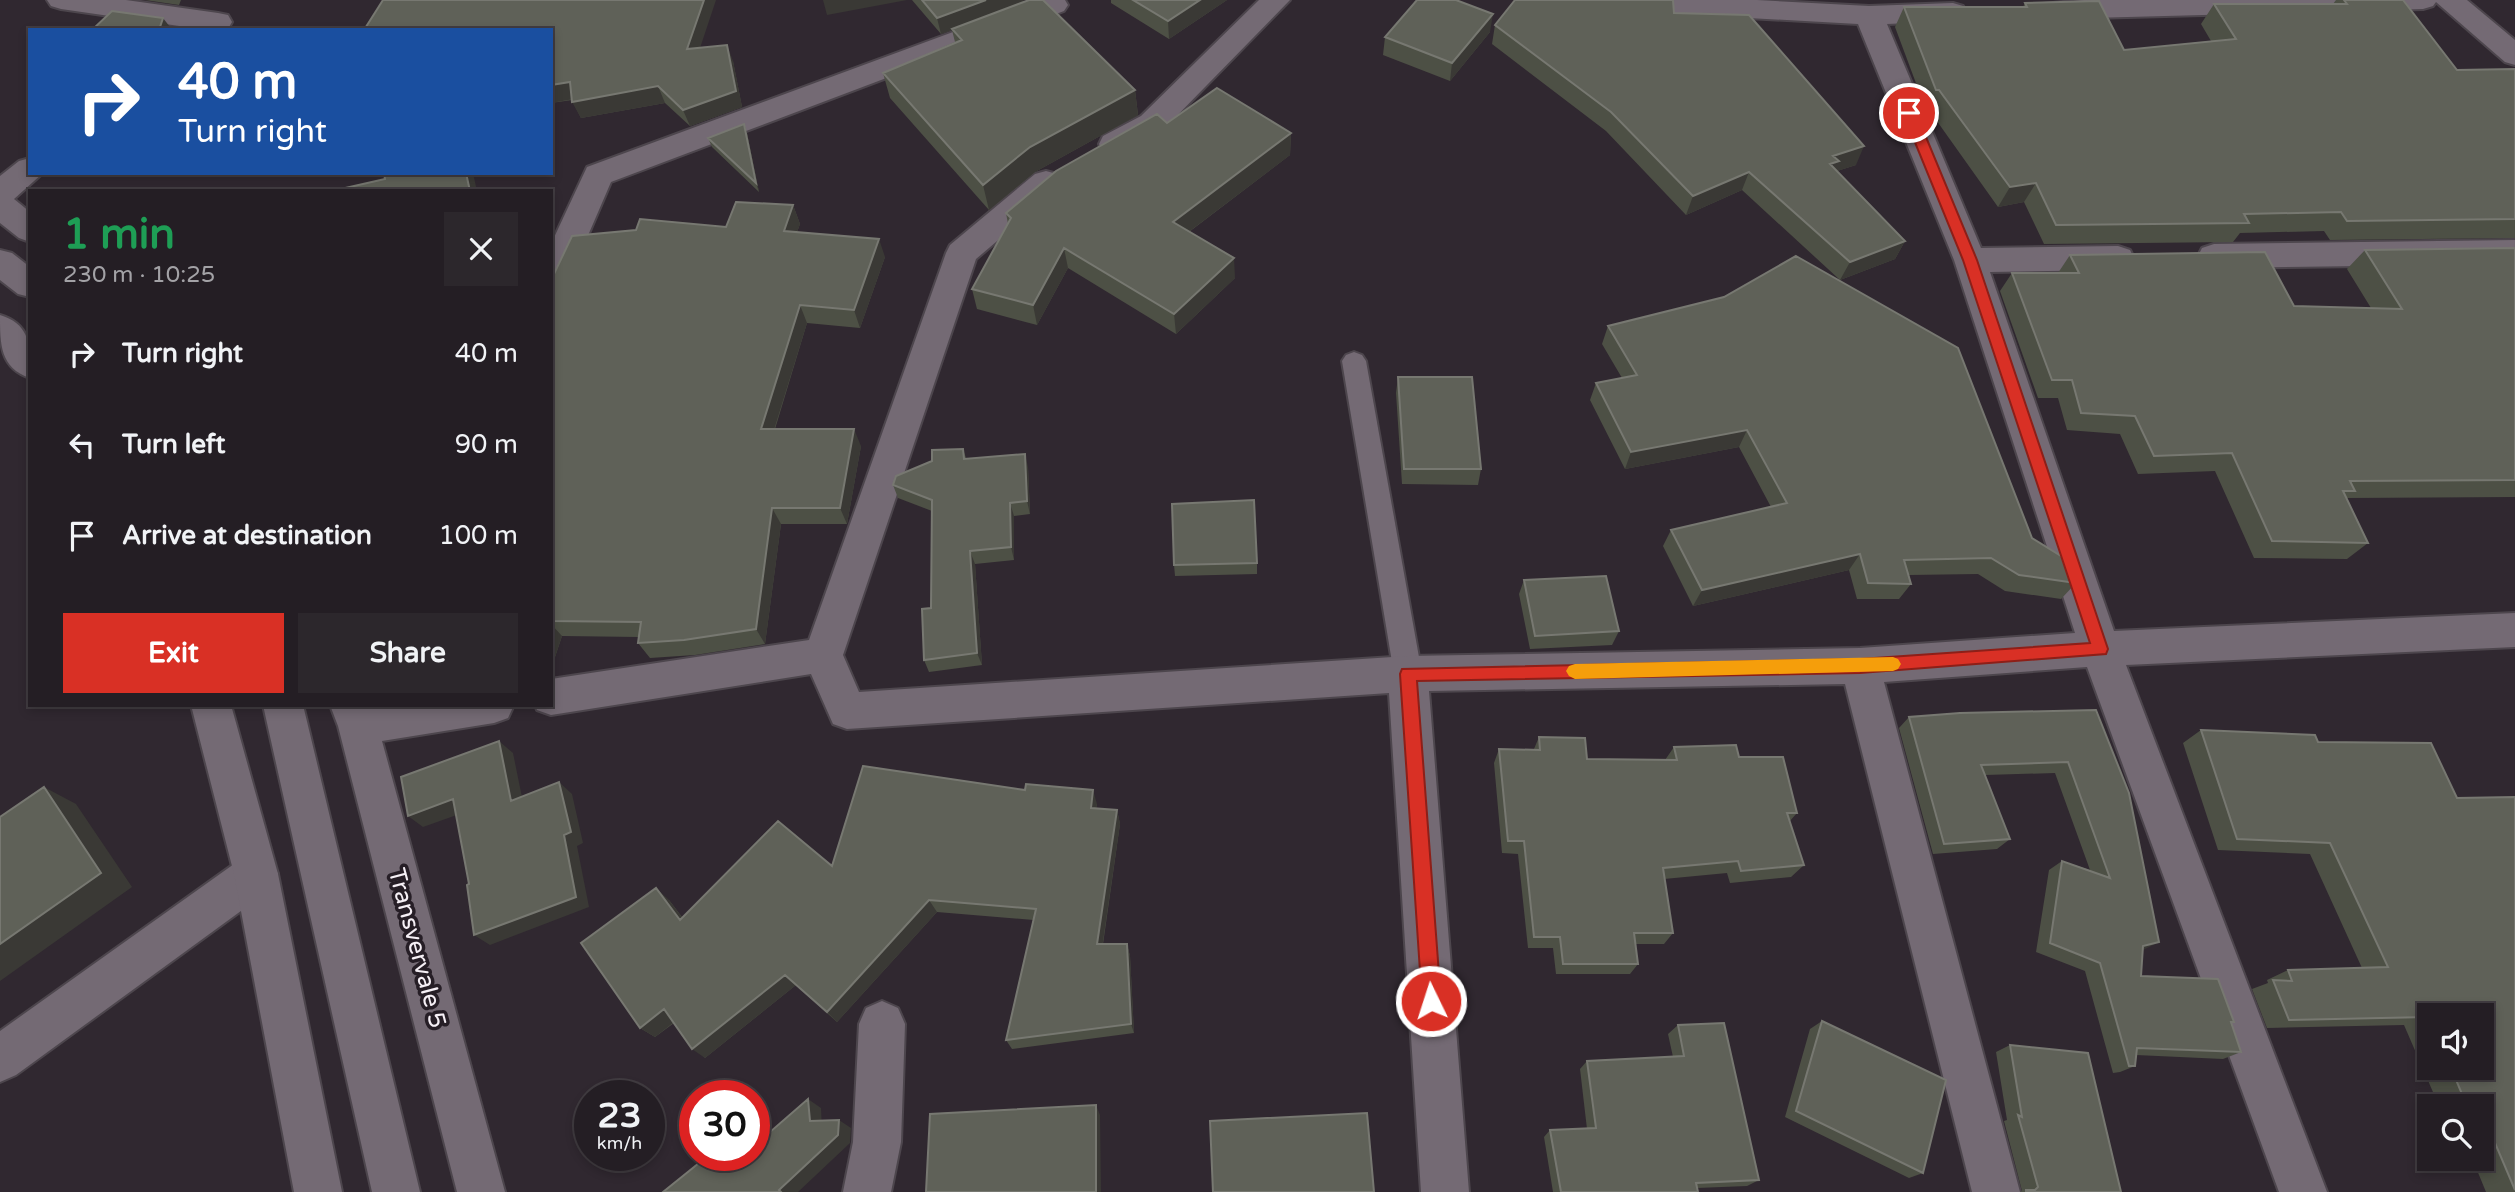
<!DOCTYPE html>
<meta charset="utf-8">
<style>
body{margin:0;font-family:"Varela Round",sans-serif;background:#2c272c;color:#f1f3f6;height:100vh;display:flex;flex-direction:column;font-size:26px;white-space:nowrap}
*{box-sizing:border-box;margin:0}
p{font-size:23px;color:#a3a2a6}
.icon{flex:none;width:38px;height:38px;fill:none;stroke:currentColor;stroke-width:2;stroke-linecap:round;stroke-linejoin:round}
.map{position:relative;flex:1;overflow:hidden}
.drawer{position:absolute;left:28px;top:189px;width:525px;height:518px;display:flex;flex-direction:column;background:#241e24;border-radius:0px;box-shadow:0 4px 10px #0003,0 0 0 2px #413c41}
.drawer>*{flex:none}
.banner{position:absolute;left:28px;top:28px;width:525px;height:147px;border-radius:0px;box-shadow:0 4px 10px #0003,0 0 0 2px #413c41;background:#1a4fa0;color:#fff;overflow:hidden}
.buttons{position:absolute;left:2417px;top:1003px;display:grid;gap:14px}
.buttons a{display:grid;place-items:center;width:77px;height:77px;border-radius:0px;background:#241e24;box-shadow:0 4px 10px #0003,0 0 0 2px #413c41;font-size:35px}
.speed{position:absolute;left:574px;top:1080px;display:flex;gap:14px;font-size:35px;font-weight:700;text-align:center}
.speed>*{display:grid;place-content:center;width:91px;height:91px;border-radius:50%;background:#241e24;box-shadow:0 4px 10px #0003,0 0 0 2px #413c41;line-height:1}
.speed small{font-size:18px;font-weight:400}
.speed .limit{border:10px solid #d22;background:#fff;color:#111}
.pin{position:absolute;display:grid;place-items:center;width:60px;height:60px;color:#fff;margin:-30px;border:4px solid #fff;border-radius:50%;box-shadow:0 2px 7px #0007}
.me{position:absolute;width:77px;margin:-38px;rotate:356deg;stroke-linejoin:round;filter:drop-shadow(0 0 5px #0008)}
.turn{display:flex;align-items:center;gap:24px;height:147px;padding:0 35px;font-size:32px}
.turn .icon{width:91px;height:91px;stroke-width:2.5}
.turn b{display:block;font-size:49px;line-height:60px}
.round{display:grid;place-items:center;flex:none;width:74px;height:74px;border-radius:0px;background:#2c272c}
.summary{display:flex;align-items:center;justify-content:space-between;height:119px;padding:0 35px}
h1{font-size:42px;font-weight:700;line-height:52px;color:#1e9e55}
.button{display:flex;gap:14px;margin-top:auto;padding:14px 35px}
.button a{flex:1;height:80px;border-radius:0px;background:#d93025;color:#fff;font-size:28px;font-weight:700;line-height:80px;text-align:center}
.button a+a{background:#2c272c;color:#f1f3f6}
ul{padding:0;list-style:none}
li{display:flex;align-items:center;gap:21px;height:91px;padding:0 35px}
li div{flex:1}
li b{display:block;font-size:26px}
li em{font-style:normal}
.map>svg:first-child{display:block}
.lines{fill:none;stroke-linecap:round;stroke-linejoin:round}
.lane-casing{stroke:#4d464d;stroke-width:4}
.street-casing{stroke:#4d464d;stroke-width:4}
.secondary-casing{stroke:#4d464d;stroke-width:4}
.lane{fill:#746a74;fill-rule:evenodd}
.street{fill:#746a74;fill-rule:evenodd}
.secondary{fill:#746a74;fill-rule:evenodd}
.wall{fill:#4d5045;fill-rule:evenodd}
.shaded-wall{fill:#3a3935}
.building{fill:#5f6158;stroke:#777871;stroke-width:2}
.route{fill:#d93025;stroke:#8d1f18;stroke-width:2}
.slow{fill:#f59e0b}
.labels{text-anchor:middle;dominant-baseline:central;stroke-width:7;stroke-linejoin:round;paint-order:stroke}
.street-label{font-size:24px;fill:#f6f0f6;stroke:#261e26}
</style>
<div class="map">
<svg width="2515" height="1192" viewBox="0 0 2515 1192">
<rect width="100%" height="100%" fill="#302830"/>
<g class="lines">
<defs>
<path id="lane" d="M 1354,352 L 1362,355 L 1366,361 L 1422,674 L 1418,683 L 1408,686 L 1398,683 L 1394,674 L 1342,361 L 1346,355 Z"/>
<path id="street" d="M 47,0 L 126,0 L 218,13 L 228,15 L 232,22 L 228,29 L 207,30 L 61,9 L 51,6 Z
M 1040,0 L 1065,0 L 1068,5 L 1064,11 L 611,182 L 568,282 L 563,291 L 551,294 L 551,244 L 587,167 Z
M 1259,0 L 1290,0 L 1163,130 L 1125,152 L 1114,155 L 1103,152 L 1099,144 L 1103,136 L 1141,116 Z
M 1608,0 L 1757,0 L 1869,6 L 1953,3 L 1963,6 L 1967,12 L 1963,18 L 1953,21 L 1887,24 L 1981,248 L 2118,246 L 2130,250 L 2134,258 L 2130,266 L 2118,270 L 1990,272 L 2114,631 L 2515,613 L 2515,647 L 2126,665 L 2327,1192 L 2279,1192 L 2087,667 L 1884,682 L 2020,1192 L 1972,1192 L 1845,684 L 1429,691 L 1469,1192 L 1421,1192 L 1389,693 L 847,729 L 833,724 L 811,674 L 551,715 L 537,710 L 535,705 L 551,705 L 551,679 L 809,640 L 946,253 L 950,245 L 1035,174 L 1046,171 L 1057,174 L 1062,182 L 1057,190 L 976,259 L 843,655 L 859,692 L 1408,656 L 1860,648 L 2075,633 L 1954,260 L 1858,24 L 1621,11 L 1611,8 Z
M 2084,0 L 2467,0 L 2515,40 L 2515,65 L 2505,62 L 2436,2 L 2433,6 L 2423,9 L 2052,19 L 2042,16 L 2038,10 L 2042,4 Z
M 30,158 L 30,173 L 43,173 L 14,199 L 30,212 L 30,242 L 19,238 L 0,223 L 0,176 L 19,161 Z
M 2515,240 L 2515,264 L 2214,268 L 2202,264 L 2198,256 L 2202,248 L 2214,244 Z
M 330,705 L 514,705 L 508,718 L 494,723 L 382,741 L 505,1192 L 457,1192 L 338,726 Z
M 256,853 L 271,859 L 278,874 L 271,889 L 16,1075 L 0,1082 L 0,1031 L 241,859 Z
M 882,1001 L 898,1008 L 905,1024 L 901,1142 L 891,1192 L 843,1192 L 853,1142 L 859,1024 L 866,1008 Z"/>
<path id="secondary" d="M 0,250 L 12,253 L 30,267 L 30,297 L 18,294 L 0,280 Z
M 0,315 C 33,325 30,350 30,378 C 0,368 0,344 0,315 Z
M 191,705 L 231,705 L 278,874 L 342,1192 L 294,1192 L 234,874 Z
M 263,705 L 303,705 L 420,1192 L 372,1192 Z"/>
</defs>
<use href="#lane" class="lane-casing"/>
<use href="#street" class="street-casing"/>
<use href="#secondary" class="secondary-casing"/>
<use href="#lane" class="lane"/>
<use href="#street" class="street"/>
<use href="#secondary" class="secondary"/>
</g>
<path class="wall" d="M 145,0 L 181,0 L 179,5 Z
M 912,0 L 1023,0 L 1024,2 L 1135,90 L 1138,115 L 1035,172 L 989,210 L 890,98 L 883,73 L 955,42 L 952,30 L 941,34 Z
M 1111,0 L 1227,0 L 1169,39 L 1111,3 Z
M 2336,0 L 2403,0 L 2457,70 L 2515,69 L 2515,238 L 2330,240 L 2324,231 L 2240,233 L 2233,242 L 2044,244 L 2024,202 L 1998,207 L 1929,110 L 1926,110 L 1895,27 L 1904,7 L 2023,7 L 2025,3 L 2124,50 L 2211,41 L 2201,24 L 2214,4 L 2333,4 Z
M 1674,13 L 1856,165 L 1837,171 L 1905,241 L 1895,259 L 1840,280 L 1742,190 L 1686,215 L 1606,131 L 1492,44 L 1495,25 Z
M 551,30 L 700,48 L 733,61 L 742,107 L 690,126 L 665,103 L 581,118 L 572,100 L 551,103 Z
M 1490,32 L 1450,81 L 1383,55 L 1385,37 Z
M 1167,123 L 1291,133 L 1290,155 L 1189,232 L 1235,278 L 1176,334 L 1068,268 L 1037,325 L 977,309 L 972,289 L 1008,224 L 1006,213 Z
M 747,133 L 759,192 L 712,147 L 708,138 Z
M 793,205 L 800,224 L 797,232 L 885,257 L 860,328 L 807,323 L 775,429 L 861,446 L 847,524 L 781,524 L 765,644 L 695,655 L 650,658 L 638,643 L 639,637 L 562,636 L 553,663 L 551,663 L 551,275 L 726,227 Z
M 2515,248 L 2515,497 L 2347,498 L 2368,543 L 2347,559 L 2254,558 L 2215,471 L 2138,474 L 2120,434 L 2067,430 L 2058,398 L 2038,398 L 2000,291 L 2012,273 L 2058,273 L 2070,255 L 2294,306 L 2371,308 L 2347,269 L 2365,250 Z
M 1608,326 L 2032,538 L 2076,583 L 2061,599 L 2005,591 L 1978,574 L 1909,575 L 1911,584 L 1899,599 L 1857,599 L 1849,570 L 1693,606 L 1663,546 L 1671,530 L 1771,507 L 1739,447 L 1625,469 L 1590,400 L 1596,383 L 1622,378 L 1602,344 Z
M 1398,377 L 1481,469 L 1478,485 L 1402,484 L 1396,393 Z
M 963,449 L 966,458 L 1028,467 L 1030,514 L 1014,516 L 1014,560 L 975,564 L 982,665 L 929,672 L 924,660 L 931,608 L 932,511 L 898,498 L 893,485 Z
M 1257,563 L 1257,574 L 1175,576 L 1174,565 Z
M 1524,580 L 1619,631 L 1612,645 L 1530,649 L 1519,594 Z
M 2096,710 L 2143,950 L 2141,976 L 2234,1022 L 2231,1023 L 2241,1052 L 2223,1059 L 2136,1055 L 2135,1066 L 2120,1072 L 2113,1073 L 2085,971 L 2036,952 L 2049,870 L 2062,861 L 2090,870 L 2055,773 L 1985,775 L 2010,839 L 1997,849 L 1933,854 L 1899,728 L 1909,717 Z
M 2201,730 L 2318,742 L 2457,798 L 2515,797 L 2515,1192 L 2486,1192 L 2472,1158 L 2482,1158 L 2482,1106 L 2439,1106 L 2404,1025 L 2267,1028 L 2252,989 L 2268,983 L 2267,980 L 2288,970 L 2362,968 L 2310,854 L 2218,850 L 2183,743 ZM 2429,1015 L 2482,1068 L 2429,1068 Z
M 1539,737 L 1587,759 L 1665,760 L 1674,747 L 1739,757 L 1797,813 L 1789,822 L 1804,865 L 1791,877 L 1730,883 L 1727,873 L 1664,879 L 1673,933 L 1664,944 L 1635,944 L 1638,964 L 1630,974 L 1556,974 L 1553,948 L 1528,948 L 1518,854 L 1502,853 L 1494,763 L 1499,749 L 1534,749 Z
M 1097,804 L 1096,808 L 1117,810 L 1120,824 L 1103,944 L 1127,944 L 1130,956 L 1134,1033 L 1012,1049 L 1006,1040 L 1034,920 L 937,912 L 837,1022 L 796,985 L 705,1058 L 674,1023 L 655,1037 L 640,1028 L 669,900 L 682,917 L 832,866 Z
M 1822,1021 L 1923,1173 L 1909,1178 L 1785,1117 L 1810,1029 Z
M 1678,1025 L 1759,1180 L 1747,1186 L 1697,1188 L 1698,1192 L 1553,1192 L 1544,1137 L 1550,1130 L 1587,1129 L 1580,1069 L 1587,1061 L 1673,1057 L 1668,1034 Z
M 2010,1045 L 2121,1192 L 2020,1192 L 2022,1191 L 2004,1121 L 2007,1120 L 1996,1052 Z"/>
<path class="shaded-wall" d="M 704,0 L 716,0 L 694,66 L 687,49 Z
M 823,0 L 907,0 L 827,15 Z
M 986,0 L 1023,0 L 1024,3 L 941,34 L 937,18 Z
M 1200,0 L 1227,0 L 1169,39 L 1168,21 Z
M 1493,14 L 1490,32 L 1450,81 L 1452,63 Z
M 163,18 L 170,27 L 169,30 L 159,30 Z
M 727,45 L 733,61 L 742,107 L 690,126 L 683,110 Z
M 570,82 L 579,98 L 551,103 L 551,85 Z
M 658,86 L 665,103 L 581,118 L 572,102 Z
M 1135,90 L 1138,115 L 1035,172 L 989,210 L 983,185 L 1030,147 Z
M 744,124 L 747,133 L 759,192 L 756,183 Z
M 1291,133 L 1290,155 L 1174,243 L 1173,222 Z
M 1864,146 L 1856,165 L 1834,172 L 1822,183 L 1833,156 Z
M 1749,172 L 1742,190 L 1686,215 L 1693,196 Z
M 466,173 L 473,173 L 477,191 L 470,191 Z
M 2036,183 L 2024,202 L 1998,207 L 2010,187 Z
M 793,205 L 800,224 L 791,249 L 784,231 Z
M 879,239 L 885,257 L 860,328 L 854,310 Z
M 1905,241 L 1895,259 L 1840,280 L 1850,262 Z
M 1064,248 L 1068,268 L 1037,325 L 1033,305 Z
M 1234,258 L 1235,278 L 1176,334 L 1174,314 Z
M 800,305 L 807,323 L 769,446 L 761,429 Z
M 854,429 L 861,446 L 847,524 L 840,508 Z
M 1747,430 L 1739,447 L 1625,469 L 1631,452 Z
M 1025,454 L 1028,467 L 1030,514 L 1027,501 Z
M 1010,503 L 1014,516 L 1014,560 L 1011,547 Z
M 772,508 L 781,524 L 765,644 L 756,629 Z
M 970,551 L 975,564 L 982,665 L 977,653 Z
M 1860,554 L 1849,570 L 1693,606 L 1702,590 Z
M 551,624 L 562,636 L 553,663 L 551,661 Z
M 499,741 L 513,753 L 525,812 L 511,801 Z
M 559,782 L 572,794 L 583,843 L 577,846 L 589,907 L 490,945 L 474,935 L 564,835 Z
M 44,787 L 76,804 L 132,887 L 0,981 L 0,944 Z
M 1093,790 L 1097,804 L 1094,821 L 1091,808 Z
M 453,799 L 468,811 L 423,827 L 408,816 Z
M 1117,810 L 1120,824 L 1101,955 L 1097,944 Z
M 656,888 L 669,900 L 693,932 L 680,920 Z
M 929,900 L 937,912 L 837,1022 L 827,1012 Z
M 2159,942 L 2143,950 L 2128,954 L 2143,946 Z
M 1127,944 L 1130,956 L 1134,1033 L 1131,1024 Z
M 785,975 L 796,985 L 705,1058 L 692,1049 Z
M 664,1009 L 678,1019 L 655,1037 L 640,1028 Z
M 808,1099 L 821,1108 L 822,1130 L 810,1121 Z
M 1096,1105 L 1100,1115 L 1101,1192 L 1096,1192 Z
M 839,1120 L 851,1128 L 850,1143 L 798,1192 L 781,1192 L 779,1190 Z"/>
<path class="building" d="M 383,0 L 704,0 L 687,49 L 727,45 L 736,91 L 683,110 L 658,86 L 572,102 L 570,82 L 551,85 L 551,30 L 364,30 Z
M 922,0 L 986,0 L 937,18 Z
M 1029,0 L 1043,0 L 1135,90 L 1030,147 L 983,185 L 883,73 L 962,40 L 952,29 Z
M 1133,0 L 1200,0 L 1168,21 Z
M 1417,0 L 1456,0 L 1493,14 L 1452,63 L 1385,37 Z
M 1515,0 L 1673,0 L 1674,13 L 1749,15 L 1864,146 L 1833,156 L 1839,161 L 1830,164 L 1905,241 L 1850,262 L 1749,172 L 1693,196 L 1611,112 L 1495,25 Z
M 2344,0 L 2403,0 L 2457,70 L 2515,69 L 2515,219 L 2347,221 L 2341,212 L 2244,214 L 2249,223 L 2056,225 L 2036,183 L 2010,187 L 1939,90 L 1936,90 L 1904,7 L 2027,7 L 2025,3 L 2099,1 L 2124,50 L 2236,39 L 2214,4 L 2347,4 Z
M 112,11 L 163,18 L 159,30 L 92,30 Z
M 1217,88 L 1291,133 L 1173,222 L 1234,258 L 1174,314 L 1064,248 L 1033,305 L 972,289 L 1011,218 L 1006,213 L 1056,171 L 1157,114 L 1167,123 Z
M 744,124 L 756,183 L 708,138 Z
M 384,173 L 466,173 L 470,191 L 332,191 L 385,179 Z
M 736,202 L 793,205 L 784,231 L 879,239 L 854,310 L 800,305 L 761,429 L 854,429 L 840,508 L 772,508 L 756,629 L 684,640 L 638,643 L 641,622 L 551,621 L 551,275 L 554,274 L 572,236 L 636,230 L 640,219 L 726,227 Z
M 2515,248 L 2515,480 L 2350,481 L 2355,491 L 2343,491 L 2368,543 L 2272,541 L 2232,453 L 2154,456 L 2135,416 L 2081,413 L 2072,380 L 2052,380 L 2012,273 L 2079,273 L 2070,255 L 2265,252 L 2294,306 L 2402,309 L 2365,250 Z
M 1796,256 L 1958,348 L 2032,538 L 2069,561 L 2076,583 L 2019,575 L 1991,558 L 1904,560 L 1911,584 L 1868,583 L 1860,554 L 1702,590 L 1671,530 L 1787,503 L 1747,430 L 1631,452 L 1596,383 L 1637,375 L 1608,326 L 1724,297 Z
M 1398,377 L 1472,377 L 1481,469 L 1404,469 Z
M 963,449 L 964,459 L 1025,454 L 1027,501 L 1010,503 L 1011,547 L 970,551 L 977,653 L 924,660 L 922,609 L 931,608 L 932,500 L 893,485 L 896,476 L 932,461 L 932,450 Z
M 1254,500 L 1257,563 L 1174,565 L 1172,504 Z
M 1606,576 L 1619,631 L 1535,636 L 1524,580 Z
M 2096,710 L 2129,793 L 2159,942 L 2143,946 L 2141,976 L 2218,979 L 2234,1022 L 2231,1022 L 2241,1052 L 2137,1048 L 2135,1066 L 2129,1066 L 2100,963 L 2050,943 L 2062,861 L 2110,878 L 2068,762 L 1981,765 L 2010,839 L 1944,844 L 1909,717 L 1960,713 Z
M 2201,730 L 2315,735 L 2318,742 L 2431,743 L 2457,798 L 2515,797 L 2515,1190 L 2487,1124 L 2482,1124 L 2482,1106 L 2467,1106 L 2451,1068 L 2482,1068 L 2482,1015 L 2429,1015 L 2429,1018 L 2428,1017 L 2289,1020 L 2273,980 L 2292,981 L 2288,970 L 2388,967 L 2330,843 L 2237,839 Z
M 1539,737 L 1585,738 L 1587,759 L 1677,760 L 1674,747 L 1736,745 L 1739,757 L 1783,757 L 1797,813 L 1787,813 L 1804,865 L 1741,871 L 1738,861 L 1663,868 L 1673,933 L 1634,933 L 1638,964 L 1563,964 L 1560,937 L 1534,937 L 1524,841 L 1508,841 L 1499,749 L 1540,750 Z
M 499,741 L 511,801 L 559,782 L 571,832 L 564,835 L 576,897 L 474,935 L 467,885 L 469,884 L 453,799 L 408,816 L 401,777 Z
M 863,766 L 1025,790 L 1026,784 L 1093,790 L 1091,808 L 1117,810 L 1097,944 L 1127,944 L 1131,1024 L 1006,1040 L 1036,909 L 929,900 L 827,1012 L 785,975 L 692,1049 L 664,1009 L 640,1028 L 581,943 L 656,888 L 680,920 L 778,821 L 832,866 Z
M 44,787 L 101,873 L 0,944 L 0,817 Z
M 1822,1021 L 1946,1080 L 1923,1173 L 1796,1111 Z
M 1724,1023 L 1759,1180 L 1696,1183 L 1698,1192 L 1561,1192 L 1550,1130 L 1596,1128 L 1587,1061 L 1684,1056 L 1678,1025 Z
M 2010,1045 L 2088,1053 L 2121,1192 L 2026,1192 L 2026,1190 L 2035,1190 L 2038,1187 L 2018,1115 L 2022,1117 Z
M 808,1099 L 810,1121 L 839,1120 L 838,1135 L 779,1190 L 781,1192 L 663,1192 L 709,1155 L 754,1155 L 754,1146 Z
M 1096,1105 L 1096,1192 L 926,1192 L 930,1114 Z
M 1367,1113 L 1374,1192 L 1213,1192 L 1210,1121 Z"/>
<path class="route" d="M 1909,108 L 1916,113 L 1977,260 L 2108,649 L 2106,654 L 1860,673 L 1417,681 L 1441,1001 L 1438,1008 L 1431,1011 L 1425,1008 L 1422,1001 L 1400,674 L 1402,669 L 1860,659 L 2090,643 L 1963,260 L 1903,113 Z"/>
<path class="slow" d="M 1893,657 L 1898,659 L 1901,664 L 1898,669 L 1893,671 L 1575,679 L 1569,676 L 1566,671 L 1569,666 L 1575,664 Z"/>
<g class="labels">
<g class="street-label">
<text transform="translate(417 948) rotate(75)">Transvervale 5</text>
</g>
</g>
</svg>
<div class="buttons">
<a><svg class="icon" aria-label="sound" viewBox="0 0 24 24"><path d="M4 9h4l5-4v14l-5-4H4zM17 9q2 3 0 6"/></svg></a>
<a><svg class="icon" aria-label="search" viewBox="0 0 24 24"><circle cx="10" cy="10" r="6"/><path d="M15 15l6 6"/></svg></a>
</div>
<div class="speed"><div>23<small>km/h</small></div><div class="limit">30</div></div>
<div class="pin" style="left:1909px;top:113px;background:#d93025"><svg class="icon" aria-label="arrive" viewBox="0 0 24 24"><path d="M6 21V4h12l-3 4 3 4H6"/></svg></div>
<svg class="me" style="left:1431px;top:1001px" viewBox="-20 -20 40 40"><circle r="17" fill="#d93025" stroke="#fff" stroke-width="3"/><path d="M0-11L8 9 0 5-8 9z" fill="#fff"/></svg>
<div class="banner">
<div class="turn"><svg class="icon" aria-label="right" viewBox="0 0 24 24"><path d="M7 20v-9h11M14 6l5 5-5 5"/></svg><div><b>40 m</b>Turn right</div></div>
</div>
<section class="drawer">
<div class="summary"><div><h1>1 min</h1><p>230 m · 10:25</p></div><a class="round"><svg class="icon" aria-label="close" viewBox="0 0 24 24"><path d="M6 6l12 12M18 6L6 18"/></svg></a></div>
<ul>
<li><svg class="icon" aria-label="right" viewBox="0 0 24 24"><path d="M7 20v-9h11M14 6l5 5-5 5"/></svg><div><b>Turn right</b></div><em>40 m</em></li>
<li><svg class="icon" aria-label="left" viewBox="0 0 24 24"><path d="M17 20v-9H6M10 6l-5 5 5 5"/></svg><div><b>Turn left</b></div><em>90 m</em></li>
<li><svg class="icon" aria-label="arrive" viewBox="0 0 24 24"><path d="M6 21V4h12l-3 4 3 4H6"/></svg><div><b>Arrive at destination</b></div><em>100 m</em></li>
</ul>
<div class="button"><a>Exit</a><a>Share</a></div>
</section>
</div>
